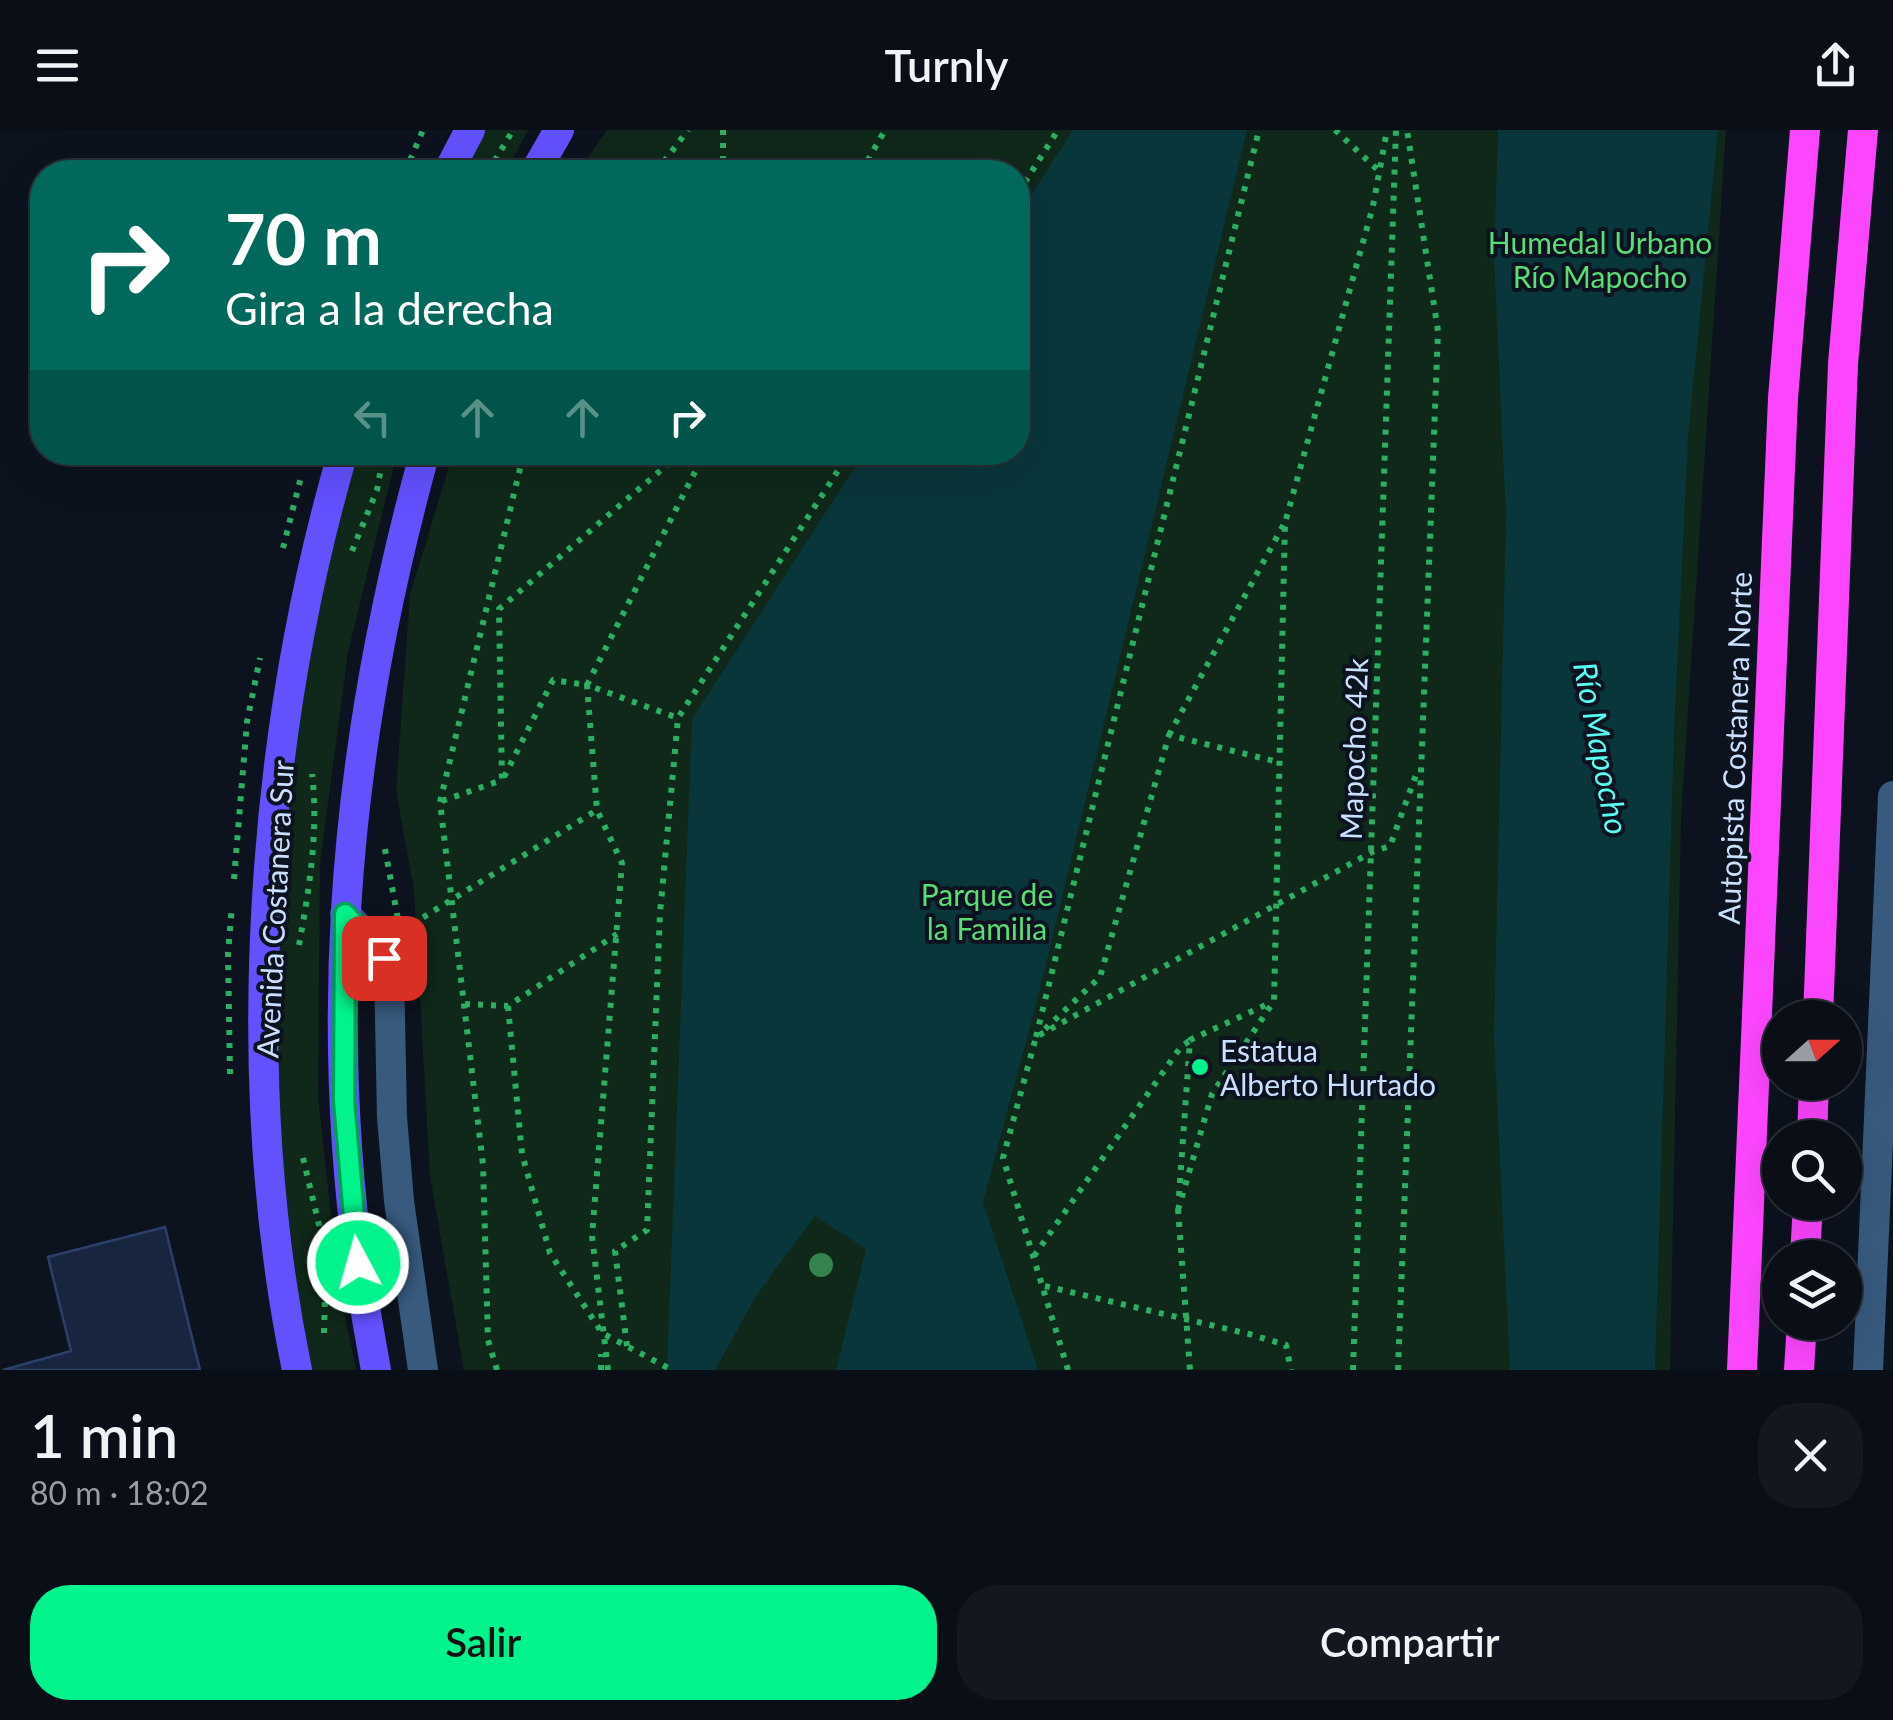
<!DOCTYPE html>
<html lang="es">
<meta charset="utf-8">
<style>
body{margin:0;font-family:Lato,sans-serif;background:#121720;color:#f1f3f6;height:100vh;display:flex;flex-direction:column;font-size:38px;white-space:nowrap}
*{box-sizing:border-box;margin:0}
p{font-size:32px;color:#999ca1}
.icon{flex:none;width:55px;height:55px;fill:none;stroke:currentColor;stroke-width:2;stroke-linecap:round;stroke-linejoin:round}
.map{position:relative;height:1240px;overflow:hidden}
.details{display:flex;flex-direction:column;background:#090e17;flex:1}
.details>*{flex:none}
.guide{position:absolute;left:30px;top:30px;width:1000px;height:305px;border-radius:40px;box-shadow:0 10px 40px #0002,0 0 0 2px #292e36;background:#00695c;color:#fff;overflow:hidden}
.needle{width:65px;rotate:69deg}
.tools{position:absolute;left:1762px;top:870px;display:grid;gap:20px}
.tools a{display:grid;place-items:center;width:100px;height:100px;border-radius:50%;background:#090e17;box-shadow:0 10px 40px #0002,0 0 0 2px #292e36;font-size:50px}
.pin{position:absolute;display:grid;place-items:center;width:85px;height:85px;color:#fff;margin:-42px;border-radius:20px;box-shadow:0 5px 15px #0006}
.me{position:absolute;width:110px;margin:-55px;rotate:354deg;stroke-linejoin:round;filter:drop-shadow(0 0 8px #0008)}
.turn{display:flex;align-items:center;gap:35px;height:210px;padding:0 30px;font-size:45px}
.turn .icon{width:130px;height:130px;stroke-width:2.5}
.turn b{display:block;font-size:70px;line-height:85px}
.lanes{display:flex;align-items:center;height:95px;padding:0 30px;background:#0003;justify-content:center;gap:50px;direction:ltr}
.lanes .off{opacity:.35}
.round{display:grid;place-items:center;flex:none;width:105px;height:105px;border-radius:40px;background:#121720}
.head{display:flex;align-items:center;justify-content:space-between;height:170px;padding:0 30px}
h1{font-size:60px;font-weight:600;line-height:75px}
.cta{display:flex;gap:20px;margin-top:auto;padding:20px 30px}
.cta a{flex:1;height:115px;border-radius:40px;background:#01f48b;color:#111;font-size:40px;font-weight:600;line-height:115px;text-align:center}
.cta a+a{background:#121720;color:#f1f3f6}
header{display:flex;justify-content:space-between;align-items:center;height:130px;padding:0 30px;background:#090e17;font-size:45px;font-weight:600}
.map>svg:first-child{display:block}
.green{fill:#0f281a}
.water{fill:#09363b}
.building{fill:#18253f;stroke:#2a406b;stroke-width:2.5}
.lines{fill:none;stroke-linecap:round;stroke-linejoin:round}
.path{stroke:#2daf62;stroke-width:6;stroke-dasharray:5 8;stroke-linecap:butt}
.minor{stroke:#375a7e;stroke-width:30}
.major{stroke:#6251fe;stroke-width:30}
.highway{stroke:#fc46fe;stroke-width:30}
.tree{fill:#35834e}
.route-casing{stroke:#019f5a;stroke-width:25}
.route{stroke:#01f48b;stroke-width:18}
.poi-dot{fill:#01f48b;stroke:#0c131f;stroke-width:4}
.labels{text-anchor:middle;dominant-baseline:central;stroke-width:8;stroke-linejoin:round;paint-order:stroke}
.park-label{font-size:30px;fill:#57de74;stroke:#0c131f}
.street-label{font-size:30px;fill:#cae0ff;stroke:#0c131f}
.poi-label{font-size:30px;fill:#cae0ff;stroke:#0c131f;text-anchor:start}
.water-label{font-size:32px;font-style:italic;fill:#58fef3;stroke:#0c131f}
</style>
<header><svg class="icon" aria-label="menu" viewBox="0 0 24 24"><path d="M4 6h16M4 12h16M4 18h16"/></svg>Turnly<svg class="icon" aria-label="share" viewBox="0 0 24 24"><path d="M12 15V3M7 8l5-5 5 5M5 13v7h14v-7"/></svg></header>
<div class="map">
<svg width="1893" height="1240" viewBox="0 0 1893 1240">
<rect width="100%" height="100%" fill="#0c131f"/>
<path class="green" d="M 477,0 L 528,0 L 506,42 L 456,42 Z
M 607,0 L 1726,0 L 1681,687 L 1670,1240 L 464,1240 L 430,1046 L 414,760 L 396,661 L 410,465 L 453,323 L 1018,322 L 1018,42 L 578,42 Z
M 352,323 L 397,323 L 348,522 L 320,733 L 318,967 L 339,1158 L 356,1240 L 308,1240 L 276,990 L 273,804 L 298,531 Z"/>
<path class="water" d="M 1073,0 L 1247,0 L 1039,863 L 983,1072 L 1038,1240 L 836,1240 L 866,1119 L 815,1086 L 756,1166 L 715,1240 L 667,1240 L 692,589 L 864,323 L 1018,322 L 1018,85 Z
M 1498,0 L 1718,0 L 1688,306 L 1674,603 L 1655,1240 L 1510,1240 L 1494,905 L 1506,387 L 1494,126 Z"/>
<path class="building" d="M 165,1097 L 200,1240 L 3,1240 L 71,1221 L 48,1127 Z"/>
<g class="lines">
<path class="path" d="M 723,0 L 723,42
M 1335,0 L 1379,41
M 405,42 L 423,0
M 488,42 L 513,0
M 656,42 L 688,0
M 861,42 L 885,0
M 1018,63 L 1058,0
M 283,418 L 302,343
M 352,421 L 377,360 L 384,322
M 1169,605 L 1284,394
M 504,647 L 553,550 L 587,555 L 705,322
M 442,671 L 502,650 L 499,479 L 682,322
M 385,719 L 399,795
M 234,749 L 247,592 L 260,528
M 401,801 L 597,680
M 299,815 C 309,760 319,700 312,644
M 465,874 L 508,876 L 617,804
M 508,876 L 522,1024 L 550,1123 L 602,1203 L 672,1240
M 1045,899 L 1100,847 L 1169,605 L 1278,632
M 1036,907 L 1259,0
M 230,944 L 228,823 L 232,776
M 303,1028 L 321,1103
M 1179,1066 L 1190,910 L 1272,872
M 1178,1079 L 1190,1240
M 1178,1080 L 1212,964 L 1274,871 L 1285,393 L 1373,76 L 1387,0
M 1034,1126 L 1180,918 L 1189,911
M 1045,1156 L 1249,1204 L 1286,1215 L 1291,1240
M 324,1203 L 326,1135
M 627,1216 L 615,1121 L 647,1100 L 660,783 L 678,588 L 850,322
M 497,1240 L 488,1210 L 483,1035 L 440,672 L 524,322
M 601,1240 L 601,1224
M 608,1240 L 592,1106 L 622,733 L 597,680 L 587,555 L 678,588
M 1068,1240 L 1003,1028 L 1036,907 L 1372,722 L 1390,716 L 1417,642
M 1353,1240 L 1396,0
M 1398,1240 L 1438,201 L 1407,0"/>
<path class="minor" d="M 345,784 L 380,819 L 389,839 L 392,987 L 399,1071 L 423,1240
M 1868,1240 L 1893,666"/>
<path class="major" d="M 448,42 L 470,0
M 535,42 L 559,0
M 297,1240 C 237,949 260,607 343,322
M 376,1240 C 316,927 340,628 425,322"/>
<path class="highway" d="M 1818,888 L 1843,234 L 1863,0
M 1812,1008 L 1814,952
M 1805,1128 L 1808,1072
M 1742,1240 L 1783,268 L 1805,0
M 1799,1240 L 1802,1192"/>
</g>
<circle class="tree" cx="821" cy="1135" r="12"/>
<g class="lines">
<defs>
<path id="route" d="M 358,1133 L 344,971 L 345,784 L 384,828"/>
</defs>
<use href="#route" class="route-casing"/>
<use href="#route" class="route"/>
</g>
<circle class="poi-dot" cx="1200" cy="937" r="10"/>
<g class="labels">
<g class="park-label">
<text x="1600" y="112">Humedal Urbano<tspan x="1600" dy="34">Río Mapocho</tspan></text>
<text x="987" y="764">Parque de<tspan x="987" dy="34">la Familia</tspan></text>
</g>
<g class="street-label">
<text transform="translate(1734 618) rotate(-88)">Autopista Costanera Norte</text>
<text transform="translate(1353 619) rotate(-88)">Mapocho 42k</text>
<text transform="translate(274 779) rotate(-87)">Avenida Costanera Sur</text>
</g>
<g class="poi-label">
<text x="1220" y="920">Estatua<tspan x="1220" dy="34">Alberto Hurtado</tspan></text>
</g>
<g class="water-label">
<text transform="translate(1602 618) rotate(79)">Río Mapocho</text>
</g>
</g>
</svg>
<div class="tools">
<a><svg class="needle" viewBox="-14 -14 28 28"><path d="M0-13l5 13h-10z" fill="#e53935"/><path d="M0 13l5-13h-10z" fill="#999ca1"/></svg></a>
<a><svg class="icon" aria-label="search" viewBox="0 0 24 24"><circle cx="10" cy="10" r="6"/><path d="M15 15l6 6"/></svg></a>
<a><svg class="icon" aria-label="layers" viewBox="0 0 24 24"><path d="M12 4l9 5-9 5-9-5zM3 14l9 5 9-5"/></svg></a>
</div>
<div class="pin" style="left:384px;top:828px;background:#d93025"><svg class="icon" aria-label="arrive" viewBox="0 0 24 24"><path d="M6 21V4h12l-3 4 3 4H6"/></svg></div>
<svg class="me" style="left:358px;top:1133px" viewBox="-20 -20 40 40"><circle r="17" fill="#01f48b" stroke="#fff" stroke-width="3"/><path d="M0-11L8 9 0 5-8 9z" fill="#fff"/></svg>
<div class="guide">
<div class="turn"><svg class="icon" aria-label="right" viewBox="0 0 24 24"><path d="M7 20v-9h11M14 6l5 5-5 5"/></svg><div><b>70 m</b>Gira a la derecha</div></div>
<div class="lanes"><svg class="icon off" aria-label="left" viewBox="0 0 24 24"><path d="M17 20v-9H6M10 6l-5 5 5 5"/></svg><svg class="icon off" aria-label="ahead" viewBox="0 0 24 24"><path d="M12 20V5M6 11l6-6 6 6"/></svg><svg class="icon off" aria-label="ahead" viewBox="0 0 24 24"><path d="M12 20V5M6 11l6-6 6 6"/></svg><svg class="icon" aria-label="right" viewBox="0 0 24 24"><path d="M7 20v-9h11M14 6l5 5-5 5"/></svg></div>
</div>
</div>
<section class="details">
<div class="head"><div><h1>1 min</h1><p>80 m · 18:02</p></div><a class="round"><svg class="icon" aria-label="close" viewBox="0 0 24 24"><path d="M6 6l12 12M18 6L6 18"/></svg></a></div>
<div class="cta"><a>Salir</a><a>Compartir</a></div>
</section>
